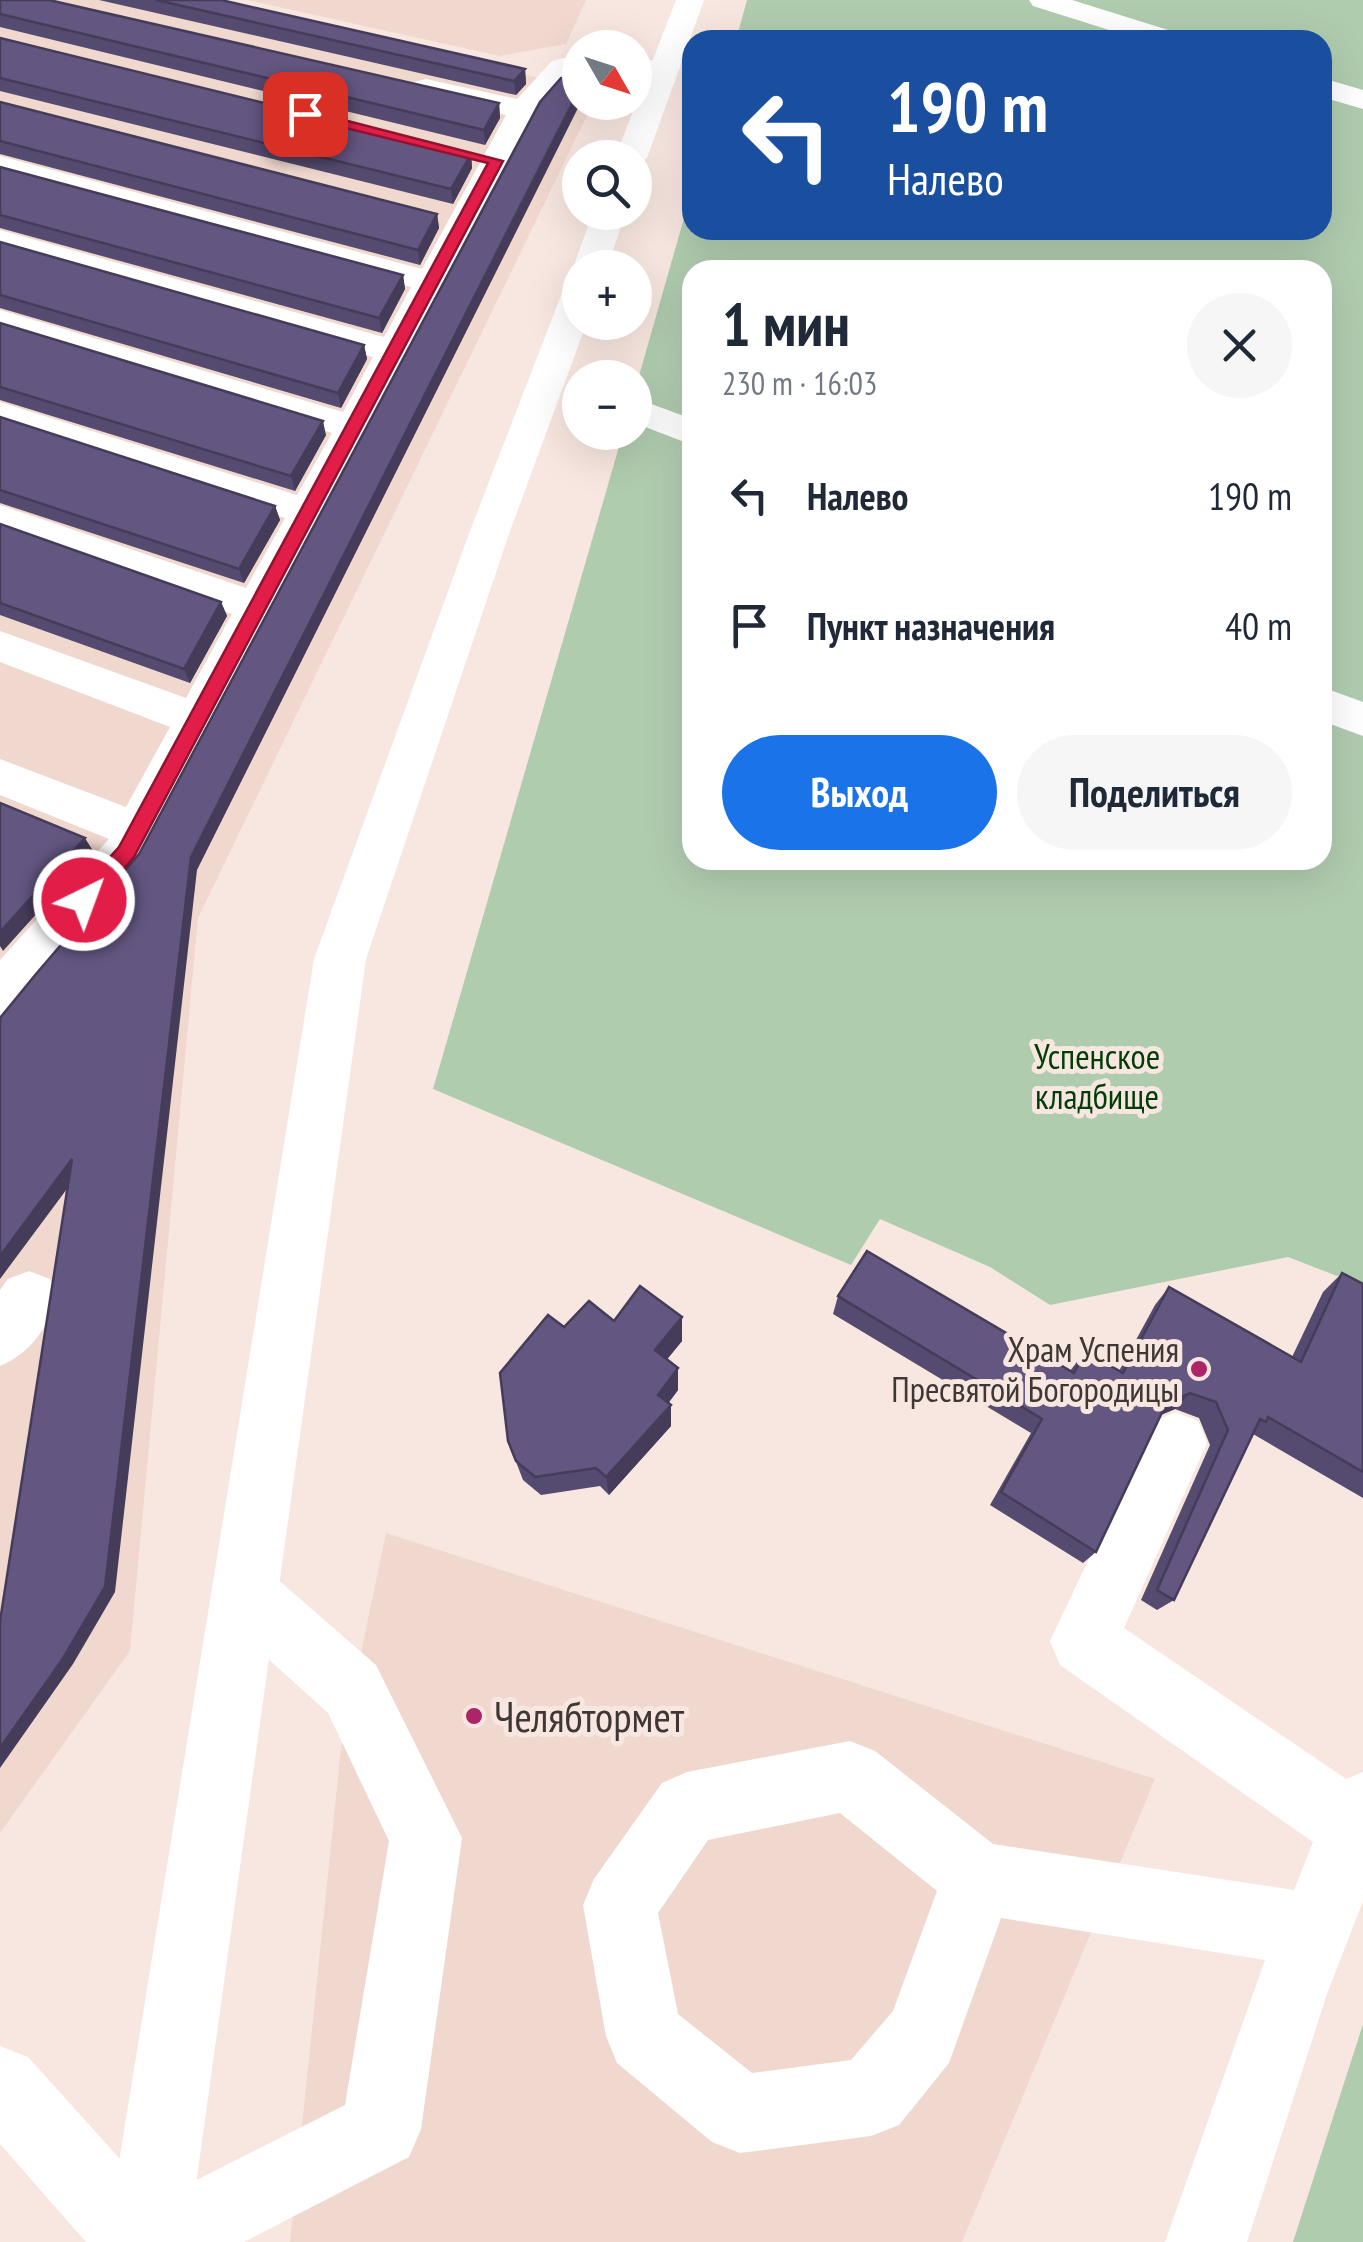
<!DOCTYPE html>
<html lang="ru">
<meta charset="utf-8">
<style>
body{margin:0;font-family:"PT Sans Narrow",sans-serif;background:#f6f6f7;color:#1f2937;height:100vh;display:flex;flex-direction:column;font-size:38px;white-space:nowrap}
*{box-sizing:border-box;margin:0}
p{font-size:32px;color:#747a83}
.icon{flex:none;width:55px;height:55px;fill:none;stroke:currentColor;stroke-width:2;stroke-linecap:round;stroke-linejoin:round}
.map{position:relative;flex:1;overflow:hidden}
.sheet{position:absolute;left:682px;top:260px;width:650px;height:610px;display:flex;flex-direction:column;background:#fff;border-radius:30px;box-shadow:0 10px 40px #0002}
.sheet>*{flex:none}
.hud{position:absolute;left:682px;top:30px;width:650px;height:210px;border-radius:30px;box-shadow:0 10px 40px #0002;background:#1a4fa0;color:#fff;overflow:hidden}
.needle{width:65px;rotate:129deg}
.fabs{position:absolute;left:562px;top:30px;display:grid;gap:20px}
.fabs a{display:grid;place-items:center;width:90px;height:90px;border-radius:50%;background:#fff;box-shadow:0 10px 40px #0002;font-size:50px}
.pin{position:absolute;display:grid;place-items:center;width:85px;height:85px;color:#fff;margin:-42px;border-radius:20px;box-shadow:0 5px 15px #0006}
.me{position:absolute;width:110px;margin:-55px;rotate:42deg;stroke-linejoin:round;filter:drop-shadow(0 0 8px #0008)}
.turn{display:flex;align-items:center;gap:35px;height:210px;padding:0 40px;font-size:45px}
.turn .icon{width:130px;height:130px;stroke-width:2.5}
.turn b{display:block;font-size:70px;line-height:85px}
.round{display:grid;place-items:center;flex:none;width:105px;height:105px;border-radius:52px;background:#f6f6f7}
.overview{display:flex;align-items:center;justify-content:space-between;height:170px;padding:0 40px}
h1{font-size:60px;font-weight:700;line-height:75px}
.action{display:flex;gap:20px;margin-top:auto;padding:20px 40px}
.action a{flex:1;height:115px;border-radius:60px;background:#1a73e8;color:#fff;font-size:40px;font-weight:700;line-height:115px;text-align:center}
.action a+a{background:#f6f6f7;color:#1f2937}
ul{padding:0;list-style:none}
li{display:flex;align-items:center;gap:30px;height:130px;padding:0 40px}
li div{flex:1}
li b{display:block;font-size:38px}
li em{font-style:normal}
.map>svg:first-child{display:block}
.built{fill:#f0d8ce}
.green{fill:#b0ccaf;fill-rule:evenodd}
.lines{fill:none;stroke-linecap:round;stroke-linejoin:round}
.minor{fill:#fff;fill-rule:evenodd}
.major{fill:#fff;fill-rule:evenodd}
.wall{fill:#554a6f}
.shaded-wall{fill:#453c5a}
.building{fill:#635681;stroke:#453c5a;stroke-width:2.5}
.route{fill:#e11d48;stroke:#92132f;stroke-width:2.5}
.poi-dot{fill:#ad2569;stroke:#f8e7e0;stroke-width:4}
.labels{text-anchor:middle;dominant-baseline:central;stroke-width:10;stroke-linejoin:round;paint-order:stroke}
.park-label{font-size:35px;fill:#013d07;stroke:#f8e7e0}
.poi-label{font-size:35px;fill:#3e3734;stroke:#f8e7e0;text-anchor:end}
.near-poi-label{font-size:42px;fill:#3e3734;stroke:#f8e7e0;text-anchor:start}
</style>
<div class="map">
<svg width="1363" height="2242" viewBox="0 0 1363 2242">
<rect width="100%" height="100%" fill="#f8e7e0"/>
<path class="built" d="M 0,0 L 196,0 L 580,87 L 580,102 L 593,103 L 198,918 L 130,1651 L 0,1833 Z
M 247,0 L 586,0 L 566,44 L 500,56 Z
M 386,1533 L 1155,1779 L 962,2242 L 290,2242 L 341,1748 Z"/>
<path class="green" d="M 747,0 L 1363,0 L 1363,1286 L 1288,1257 L 1050,1305 L 990,1267 L 880,1219 L 851,1265 L 433,1089 L 623,433 L 635,432 L 635,390 L 692,190 L 692,230 L 1322,230 L 1322,40 L 736,40 ZM 692,270 L 1322,270 L 1322,860 L 692,860 Z
M 1363,2024 L 1363,2242 L 1293,2242 Z"/>
<g class="lines">
<path class="minor" d="M 1029,0 L 1072,0 L 1181,34 L 1186,40 L 1141,40 L 1033,6 Z
M 563,58 L 580,59 L 580,77 L 571,76 L 538,114 L 143,865 L 18,1010 L 0,1016 L 0,960 L 109,839 L 0,795 L 0,759 L 126,807 L 170,727 L 0,662 L 0,631 L 186,698 L 232,614 L 0,532 L 0,505 L 246,588 L 285,518 L 0,425 L 0,402 L 297,495 L 332,433 L 0,332 L 0,310 L 343,412 L 373,357 L 0,251 L 0,230 L 384,337 L 411,287 L 0,176 L 0,156 L 422,269 L 506,115 L 415,94 L 411,88 L 415,82 L 426,79 L 517,99 L 552,61 Z
M 635,59 L 676,62 L 680,68 L 676,74 L 635,77 Z
M 1322,78 L 1363,90 L 1363,109 L 1322,97 Z
M 635,398 L 692,419 L 692,445 L 635,423 Z
M 1322,687 L 1363,702 L 1363,736 L 1322,721 Z
M 29,1271 L 50,1279 L 59,1299 C 46,1328 30,1354 0,1366 L 0,1290 L 8,1279 Z
M 1176,1412 L 1198,1421 L 1207,1443 L 1124,1628 L 1346,1779 L 1363,1772 L 1363,1901 L 1327,1994 L 1247,2242 L 1165,2242 L 1265,1960 L 1001,1918 L 949,2063 L 899,2125 L 871,2136 L 740,2153 L 712,2142 L 617,2063 L 606,2036 L 583,1905 L 594,1879 L 662,1783 L 687,1772 L 850,1741 L 875,1751 L 993,1844 L 1294,1890 L 1313,1842 L 1060,1665 L 1050,1641 L 1154,1421 ZM 840,1813 L 937,1891 L 893,2011 L 851,2060 L 752,2073 L 678,2014 L 658,1913 L 708,1840 Z
M 245,1561 L 268,1571 L 376,1665 L 462,1838 L 421,2129 L 409,2157 L 244,2242 L 86,2242 L 0,2144 L 0,2046 L 28,2057 L 157,2200 L 345,2105 L 389,1841 L 328,1713 L 222,1617 L 212,1594 L 222,1571 Z"/>
<path class="major" d="M 676,0 L 704,0 L 647,158 L 635,167 L 635,158 L 615,158 Z
M 593,212 L 626,212 L 607,268 L 580,268 L 580,276 L 573,268 Z
M 580,282 L 580,322 L 587,322 L 510,531 L 366,959 L 188,2242 L 106,2242 L 314,959 L 470,531 L 562,293 L 568,286 Z"/>
</g>
<path class="wall" d="M 0,0 L 499,103 L 500,118 L 485,145 L 0,27 Z
M 99,0 L 221,0 L 525,69 L 526,84 L 516,95 Z
M 0,38 L 471,154 L 472,168 L 453,204 L 0,91 Z
M 0,102 L 437,214 L 439,228 L 420,265 L 0,154 Z
M 0,167 L 403,275 L 405,289 L 382,333 L 0,228 Z
M 0,242 L 364,345 L 367,359 L 341,408 L 0,308 Z
M 0,323 L 326,435 L 295,491 L 0,400 Z
M 0,417 L 275,506 L 280,520 L 244,583 L 0,503 Z
M 0,524 L 221,602 L 227,616 L 190,683 L 0,615 Z
M 1342,1273 L 1363,1284 L 1363,1498 L 1253,1434 L 1174,1600 L 1157,1610 L 1141,1600 L 1210,1445 L 1199,1418 L 1175,1409 L 1161,1415 L 1096,1552 L 1083,1563 L 990,1505 L 1031,1433 L 833,1314 L 838,1296 L 1070,1371 L 1085,1351 L 1119,1371 L 1155,1305 L 1169,1287 L 1292,1357 L 1323,1292 Z
M 614,1321 L 682,1341 L 667,1359 L 678,1390 L 668,1403 L 671,1405 L 671,1426 L 609,1495 L 600,1486 L 541,1495 L 523,1480 L 508,1441 L 564,1327 Z"/>
<path class="shaded-wall" d="M 525,69 L 526,84 L 516,95 L 514,81 Z
M 580,88 L 581,102 L 197,870 L 115,1592 L 73,1664 L 0,1768 L 0,1748 L 191,857 Z
M 499,103 L 500,118 L 485,145 L 484,130 Z
M 471,154 L 472,168 L 453,204 L 451,189 Z
M 437,214 L 439,228 L 420,265 L 418,250 Z
M 403,275 L 405,289 L 382,333 L 379,318 Z
M 364,345 L 367,359 L 341,408 L 338,393 Z
M 323,421 L 326,435 L 295,491 L 291,476 Z
M 275,506 L 280,520 L 244,583 L 239,569 Z
M 221,602 L 227,616 L 190,683 L 184,669 Z
M 85,838 L 93,851 L 3,951 L 0,946 L 0,932 Z
M 72,1159 L 81,1170 L 0,1279 L 0,1256 Z
M 682,1317 L 682,1341 L 656,1373 L 655,1350 Z
M 678,1368 L 678,1390 L 659,1416 L 658,1395 Z
M 1190,1393 L 1175,1409 L 1151,1419 L 1166,1404 Z
M 671,1405 L 671,1426 L 609,1495 L 606,1477 Z"/>
<path class="building" d="M 0,0 L 49,0 L 499,103 L 484,130 L 0,14 Z
M 156,0 L 221,0 L 525,69 L 514,81 Z
M 0,38 L 471,154 L 451,189 L 0,78 Z
M 561,78 L 580,82 L 580,88 L 191,857 L 105,1587 L 62,1660 L 0,1748 L 0,1621 L 72,1159 L 0,1256 L 0,1018 L 36,974 L 139,854 L 540,102 Z
M 0,102 L 437,214 L 418,250 L 0,141 Z
M 0,167 L 403,275 L 379,318 L 0,215 Z
M 0,242 L 364,345 L 338,393 L 0,295 Z
M 0,323 L 323,421 L 291,476 L 0,387 Z
M 0,417 L 275,506 L 239,569 L 0,490 Z
M 0,524 L 221,602 L 184,669 L 0,603 Z
M 0,803 L 85,838 L 0,932 Z
M 867,1251 L 1074,1373 L 1085,1351 L 1123,1373 L 1169,1287 L 1301,1362 L 1342,1273 L 1363,1284 L 1363,1472 L 1268,1417 L 1266,1422 L 1260,1419 L 1174,1600 L 1157,1590 L 1228,1430 L 1216,1402 L 1190,1393 L 1166,1404 L 1096,1552 L 1001,1492 L 1042,1419 L 838,1296 Z
M 640,1286 L 682,1317 L 655,1350 L 678,1368 L 658,1395 L 671,1405 L 606,1477 L 596,1468 L 535,1477 L 516,1461 L 508,1441 L 500,1373 L 548,1315 L 564,1327 L 589,1301 L 614,1321 Z"/>
<path class="route" d="M 305,110 L 503,161 L 134,857 L 91,906 L 84,908 L 73,900 L 76,895 L 119,847 L 488,163 L 301,117 L 299,114 Z"/>
<g class="poi-dot">
<circle cx="1199" cy="1369" r="10"/>
<circle cx="474" cy="1716" r="10"/>
</g>
<g class="labels">
<g class="park-label">
<text x="1097" y="1056">Успенское<tspan x="1097" dy="40">кладбище</tspan></text>
</g>
<g class="poi-label">
<text x="1179" y="1349">Храм Успения<tspan x="1179" dy="40">Пресвятой Богородицы</tspan></text>
</g>
<g class="near-poi-label">
<text x="494" y="1716">Челябтормет</text>
</g>
</g>
</svg>
<div class="fabs">
<a><svg class="needle" viewBox="-14 -14 28 28"><path d="M0-13l5 13h-10z" fill="#e53935"/><path d="M0 13l5-13h-10z" fill="#747a83"/></svg></a>
<a><svg class="icon" aria-label="search" viewBox="0 0 24 24"><circle cx="10" cy="10" r="6"/><path d="M15 15l6 6"/></svg></a>
<a>+</a>
<a>−</a>
</div>
<div class="pin" style="left:305px;top:114px;background:#d93025"><svg class="icon" aria-label="arrive" viewBox="0 0 24 24"><path d="M6 21V4h12l-3 4 3 4H6"/></svg></div>
<svg class="me" style="left:84px;top:900px" viewBox="-20 -20 40 40"><circle r="17" fill="#e11d48" stroke="#fff" stroke-width="3"/><path d="M0-11L8 9 0 5-8 9z" fill="#fff"/></svg>
<div class="hud">
<div class="turn"><svg class="icon" aria-label="left" viewBox="0 0 24 24"><path d="M17 20v-9H6M10 6l-5 5 5 5"/></svg><div><b>190 m</b>Налево</div></div>
</div>
<section class="sheet">
<div class="overview"><div><h1>1 мин</h1><p>230 m · 16:03</p></div><a class="round"><svg class="icon" aria-label="close" viewBox="0 0 24 24"><path d="M6 6l12 12M18 6L6 18"/></svg></a></div>
<ul>
<li><svg class="icon" aria-label="left" viewBox="0 0 24 24"><path d="M17 20v-9H6M10 6l-5 5 5 5"/></svg><div><b>Налево</b></div><em>190 m</em></li>
<li><svg class="icon" aria-label="arrive" viewBox="0 0 24 24"><path d="M6 21V4h12l-3 4 3 4H6"/></svg><div><b>Пункт назначения</b></div><em>40 m</em></li>
</ul>
<div class="action"><a>Выход</a><a>Поделиться</a></div>
</section>
</div>
